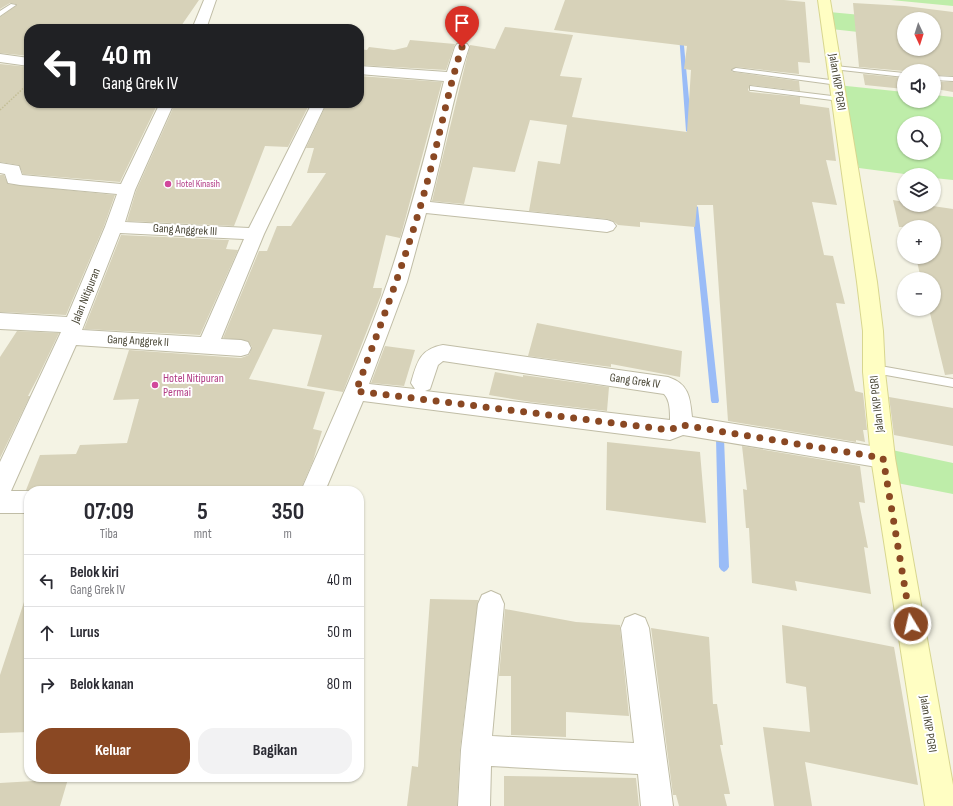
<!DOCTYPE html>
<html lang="id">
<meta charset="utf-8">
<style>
body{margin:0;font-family:"Sofia Sans Condensed",sans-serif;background:#f2f2f3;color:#2b2b33;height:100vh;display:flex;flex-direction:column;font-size:15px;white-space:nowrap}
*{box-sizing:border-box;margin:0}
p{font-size:13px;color:#7c7c81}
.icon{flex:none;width:22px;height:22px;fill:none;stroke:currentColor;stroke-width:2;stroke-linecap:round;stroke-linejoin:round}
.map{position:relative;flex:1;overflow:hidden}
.side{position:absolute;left:24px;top:486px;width:340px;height:296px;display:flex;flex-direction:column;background:#fff;border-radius:16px;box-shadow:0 1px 3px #0004}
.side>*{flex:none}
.top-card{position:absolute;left:24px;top:24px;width:340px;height:84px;border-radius:16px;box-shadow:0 1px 3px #0004;background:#202124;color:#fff;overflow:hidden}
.needle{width:26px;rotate:176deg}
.fabs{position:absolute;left:897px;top:12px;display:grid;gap:8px}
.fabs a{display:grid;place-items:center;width:44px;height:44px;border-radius:50%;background:#fff;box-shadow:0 1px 3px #0004;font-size:20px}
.pin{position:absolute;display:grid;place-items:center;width:34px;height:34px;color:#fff;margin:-41px -17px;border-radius:50% 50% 50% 0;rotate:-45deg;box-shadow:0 0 4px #0007}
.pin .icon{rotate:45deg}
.me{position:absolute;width:44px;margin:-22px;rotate:351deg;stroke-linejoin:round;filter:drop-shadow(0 0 3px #0008)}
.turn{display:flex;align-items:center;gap:14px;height:84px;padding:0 12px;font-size:18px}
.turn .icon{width:52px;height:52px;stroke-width:2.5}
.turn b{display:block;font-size:28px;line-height:34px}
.eta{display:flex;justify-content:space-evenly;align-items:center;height:68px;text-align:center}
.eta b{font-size:24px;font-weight:700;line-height:28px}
.cta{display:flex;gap:8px;margin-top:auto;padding:8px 12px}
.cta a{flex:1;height:46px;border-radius:16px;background:#8a4823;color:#fff;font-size:16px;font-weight:700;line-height:46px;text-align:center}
.cta a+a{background:#f2f2f3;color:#2b2b33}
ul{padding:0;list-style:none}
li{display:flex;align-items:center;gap:12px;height:52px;padding:0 12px;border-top:1px solid #e1e1e2}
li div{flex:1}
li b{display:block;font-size:15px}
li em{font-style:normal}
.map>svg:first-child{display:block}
.green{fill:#beeda9;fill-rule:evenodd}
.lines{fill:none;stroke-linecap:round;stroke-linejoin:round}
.stream{fill:#9abcf7;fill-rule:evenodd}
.building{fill:#d7d2b9;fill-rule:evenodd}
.service-casing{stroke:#c0bda6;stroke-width:2}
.minor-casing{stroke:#c0bda6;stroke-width:2}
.secondary-casing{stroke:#d8d68f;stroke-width:2}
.path{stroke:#c3be96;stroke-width:1.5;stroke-dasharray:1.5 1.5;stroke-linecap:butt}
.service{fill:#fff;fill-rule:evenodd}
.minor{fill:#fff;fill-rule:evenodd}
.secondary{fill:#fffec3;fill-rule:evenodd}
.route{stroke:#8a4823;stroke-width:7;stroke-dasharray:0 12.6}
.hotel-dot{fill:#d1479c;stroke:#fff;stroke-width:1.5}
.labels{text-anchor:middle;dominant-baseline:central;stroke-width:4;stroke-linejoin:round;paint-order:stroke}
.far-hotel-label{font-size:10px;fill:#b23c85;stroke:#fff;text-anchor:start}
.street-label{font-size:12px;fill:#474433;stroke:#fff}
.hotel-label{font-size:12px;fill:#b23c85;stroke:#fff;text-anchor:start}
</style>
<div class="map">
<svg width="953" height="806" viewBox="0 0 953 806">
<rect width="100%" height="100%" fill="#f4f3e4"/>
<path class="green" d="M 891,0 L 953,0 L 953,6 Z
M 829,12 L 904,19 L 904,37 L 831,29 Z
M 837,85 L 904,92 L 904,101 L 934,101 L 934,95 L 953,97 L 953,180 L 934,178 L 934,175 L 912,175 L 859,168 ZM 904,123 L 934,123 L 934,153 L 904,153 Z
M 892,450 L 953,463 L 953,494 L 897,483 Z"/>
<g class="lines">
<path class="stream" d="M 679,34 L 683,35 L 692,131 L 689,133 L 686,131 Z
M 695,205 L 698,207 L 719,401 L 718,403 L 712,403 L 711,401 L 692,207 Z
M 720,434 L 723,435 L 724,438 L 729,567 L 727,570 L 724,572 L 721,570 L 719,567 L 716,438 L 717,435 Z"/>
</g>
<path class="building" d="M 0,0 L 199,0 L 179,29 L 29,29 L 29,56 L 0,53 L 0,17 L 17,5 L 16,4 L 10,3 L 0,9 Z
M 565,0 L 784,0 L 805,2 L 810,63 L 798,62 L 799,74 L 736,67 L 731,71 L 734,72 L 799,81 L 800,91 L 750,85 L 748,90 L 750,92 L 800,97 L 800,104 L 829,108 L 836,161 L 826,160 L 837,205 L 812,202 L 824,255 L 833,256 L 845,304 L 836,303 L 855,391 L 863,393 L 867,430 L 863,430 L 865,442 L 856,440 L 856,442 L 728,421 L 713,205 L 697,205 L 695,227 L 640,222 L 640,227 L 618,225 L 613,221 L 607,219 L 529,211 L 538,161 L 560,164 L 567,125 L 530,120 L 515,172 L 473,167 L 464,204 L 432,201 L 470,45 L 495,49 L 505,27 L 573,35 L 560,76 L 582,78 L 572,117 L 687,132 L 691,70 L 684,69 L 687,46 L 554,30 Z
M 853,3 L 905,6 L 953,12 L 953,76 L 934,75 L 934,71 L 904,71 L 859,67 ZM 904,19 L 934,19 L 934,49 L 904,49 Z
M 410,40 L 455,44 L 446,70 L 359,65 L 359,49 L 367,50 L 369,47 L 394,50 L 407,47 Z
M 0,64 L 29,67 L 29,103 L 158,103 L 120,182 L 23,174 L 19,165 L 0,162 Z
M 863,74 L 904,78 L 904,89 L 865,85 Z
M 359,76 L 442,82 L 401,235 L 400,238 L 386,235 L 373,288 L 382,288 L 381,295 L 343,392 L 307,386 L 322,335 L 273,329 L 249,379 L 325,392 L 313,429 L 322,431 L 313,461 L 300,491 L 165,491 L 165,488 L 81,491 L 31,491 L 26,490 L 40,455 L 76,454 L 80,445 L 127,443 L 139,399 L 113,400 L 129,350 L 241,358 L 249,355 L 252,347 L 248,341 L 223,338 L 259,251 L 267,251 L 277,226 L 291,226 L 326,173 L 307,173 L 314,148 L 306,148 L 327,103 L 359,103 Z
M 934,82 L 953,82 L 953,92 L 936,89 L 937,93 L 934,92 Z
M 179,103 L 310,103 L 288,147 L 265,146 L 234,226 L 127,221 L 136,191 L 175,104 Z
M 0,175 L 4,175 L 8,184 L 115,195 L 104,226 L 66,315 L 0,312 Z
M 893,200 L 904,202 L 904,205 L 926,205 L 953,209 L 953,374 L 945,375 L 929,309 L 934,309 L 934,279 L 921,279 L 916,257 L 934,257 L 934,227 L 899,227 Z
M 121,235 L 229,240 L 226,249 L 238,250 L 200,335 L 84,329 Z
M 537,323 L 682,351 L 680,377 L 611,364 L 611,367 L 528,356 Z
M 17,331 L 59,333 L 38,377 L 28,396 L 30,396 L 0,458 L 0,357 Z
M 385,346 L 415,350 L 404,386 L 371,383 Z
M 495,372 L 523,377 L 523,375 L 609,387 L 607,411 L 531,402 L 489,395 Z
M 889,397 L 953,408 L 953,446 L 894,435 Z
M 607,442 L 700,452 L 706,523 L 606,510 Z
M 742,446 L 860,466 L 865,503 L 859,502 L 868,548 L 864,547 L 871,594 L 795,581 L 797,591 L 752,583 L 749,528 L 746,528 L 743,489 L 747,490 Z
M 25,599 L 29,599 L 29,732 L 0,733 L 0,675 Z
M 430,599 L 478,600 L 460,750 L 457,806 L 407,806 L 412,766 L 418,767 Z
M 505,609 L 576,622 L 620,625 L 620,628 L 629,716 L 566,712 L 566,737 L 511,735 L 511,676 L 499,676 Z
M 782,625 L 894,647 L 918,785 L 805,762 L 812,806 L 774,806 L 763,727 L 810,732 L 806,687 L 786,683 Z
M 651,628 L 709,637 L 713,704 L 717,704 L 723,745 L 720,745 L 730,794 L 724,794 L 727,806 L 679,806 L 676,795 L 673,795 Z
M 504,776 L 636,778 L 639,806 L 504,806 Z
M 68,779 L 60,806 L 0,806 L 0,783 Z"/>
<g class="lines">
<defs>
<path id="service" d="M 11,4 L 16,5 L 0,16 L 0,11 Z
M 835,66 L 904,73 L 904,77 L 833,69 L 832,68 Z
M 736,68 L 838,81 L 842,83 L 838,85 L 734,71 L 732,70 Z
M 934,76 L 953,77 L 953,81 L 934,80 Z
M 750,86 L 840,97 L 844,99 L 840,101 L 753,90 L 750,90 Z
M 886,367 L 953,379 L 953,387 L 886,375 L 870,375 L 869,372 L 870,369 Z"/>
<path id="minor" d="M 204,0 L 216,0 L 206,29 L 192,29 Z
M 462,43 L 467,44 L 469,47 C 452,98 444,151 430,202 L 607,220 L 613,222 L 616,226 L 613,230 L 607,232 L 426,213 L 407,282 L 369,384 L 415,389 L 411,383 C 417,362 420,349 443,345 L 668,377 C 689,384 690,397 692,417 L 883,448 L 891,451 L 895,458 L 891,465 L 883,468 L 683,435 L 670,440 L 363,401 L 325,491 L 301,491 C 331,422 363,353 388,281 C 410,215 427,149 444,81 L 359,74 L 359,66 L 447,72 L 455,47 L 457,44 ZM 443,361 L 664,394 C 670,400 670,411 670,420 L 425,391 L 430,389 L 438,365 Z
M 0,54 L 29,58 L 29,66 L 0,62 Z
M 160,103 L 174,103 L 135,190 L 125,222 L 249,228 L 312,103 L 326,103 L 264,234 L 221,339 L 241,340 L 248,342 L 251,348 L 248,354 L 241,356 L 76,345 L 11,491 L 30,491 L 29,513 L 0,513 L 0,462 L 61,332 L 0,329 L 0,313 L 67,317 L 105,227 L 117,194 L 20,185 L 8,183 L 5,174 L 0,173 L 0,163 L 19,166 L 22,175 L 121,184 ZM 120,233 L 244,239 L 201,337 L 82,330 Z
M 491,591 L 500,595 L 504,604 L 492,736 L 634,743 L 621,628 L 625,618 L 635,614 L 645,618 L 649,628 L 673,806 L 641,806 L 638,774 L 491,766 L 490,806 L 458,806 L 461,750 L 478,604 L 482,595 Z"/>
<path id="secondary" d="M 818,0 L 830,0 L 877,282 L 883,331 L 885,372 L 895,458 L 953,785 L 953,806 L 925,806 L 871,458 L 863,372 L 863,331 L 857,282 Z"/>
</defs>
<use href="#service" class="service-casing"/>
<use href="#minor" class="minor-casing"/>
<use href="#secondary" class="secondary-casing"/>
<path class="path" d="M 0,110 L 29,83"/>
<use href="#service" class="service"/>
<use href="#minor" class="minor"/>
<use href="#secondary" class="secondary"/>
</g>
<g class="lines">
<path class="route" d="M 462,47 C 448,90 440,135 428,179 C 409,251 382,321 356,391 L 670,430 L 682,425 L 883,458 L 911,624"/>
</g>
<g class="hotel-dot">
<circle cx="168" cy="184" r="4"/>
<circle cx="155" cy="385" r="4"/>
</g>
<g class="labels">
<g class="far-hotel-label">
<text x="176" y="184">Hotel Kinasih</text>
</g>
<g class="street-label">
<text transform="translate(837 82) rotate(81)">Jalan IKIP PGRI</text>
<text transform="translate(185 230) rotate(3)">Gang Anggrek III</text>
<text transform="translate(86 296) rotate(-68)">Jalan Nitipuran</text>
<text transform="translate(138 341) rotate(3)">Gang Anggrek II</text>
<text transform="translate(635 381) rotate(8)">Gang Grek IV</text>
<text transform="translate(877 404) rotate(-96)">Jalan IKIP PGRI</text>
<text transform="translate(928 724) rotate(81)">Jalan IKIP PGRI</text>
</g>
<g class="hotel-label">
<text x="163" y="378">Hotel Nitipuran<tspan x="163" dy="14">Permai</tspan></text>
</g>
</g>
</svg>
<div class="fabs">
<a><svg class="needle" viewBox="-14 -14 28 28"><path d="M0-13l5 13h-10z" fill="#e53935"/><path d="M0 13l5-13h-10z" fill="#7c7c81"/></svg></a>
<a><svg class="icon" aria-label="sound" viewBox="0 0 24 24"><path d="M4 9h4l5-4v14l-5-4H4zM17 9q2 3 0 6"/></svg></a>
<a><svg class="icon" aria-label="search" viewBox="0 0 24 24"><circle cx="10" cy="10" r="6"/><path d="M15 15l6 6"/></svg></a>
<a><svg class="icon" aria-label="layers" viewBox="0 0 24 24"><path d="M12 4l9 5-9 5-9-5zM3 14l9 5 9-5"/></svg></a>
<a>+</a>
<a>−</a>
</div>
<div class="pin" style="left:462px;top:47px;background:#d93025"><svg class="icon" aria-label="arrive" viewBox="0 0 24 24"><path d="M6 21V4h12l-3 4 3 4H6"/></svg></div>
<svg class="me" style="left:911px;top:624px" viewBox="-20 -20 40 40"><circle r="17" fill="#8a4823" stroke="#fff" stroke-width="3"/><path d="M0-11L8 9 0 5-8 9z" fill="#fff"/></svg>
<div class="top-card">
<div class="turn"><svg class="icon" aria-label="left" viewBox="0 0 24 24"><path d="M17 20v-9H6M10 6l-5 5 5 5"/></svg><div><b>40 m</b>Gang Grek IV</div></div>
</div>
<section class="side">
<div class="eta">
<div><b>07:09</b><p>Tiba</p></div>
<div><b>5</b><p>mnt</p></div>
<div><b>350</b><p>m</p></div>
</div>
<ul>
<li><svg class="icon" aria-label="left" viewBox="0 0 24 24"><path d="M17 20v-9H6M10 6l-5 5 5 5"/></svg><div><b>Belok kiri</b><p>Gang Grek IV</p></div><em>40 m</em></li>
<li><svg class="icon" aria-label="ahead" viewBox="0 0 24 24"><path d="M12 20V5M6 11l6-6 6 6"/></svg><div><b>Lurus</b></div><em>50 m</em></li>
<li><svg class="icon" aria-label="right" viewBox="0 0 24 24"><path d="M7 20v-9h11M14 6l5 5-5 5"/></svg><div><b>Belok kanan</b></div><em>80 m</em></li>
</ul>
<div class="cta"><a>Keluar</a><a>Bagikan</a></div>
</section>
</div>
